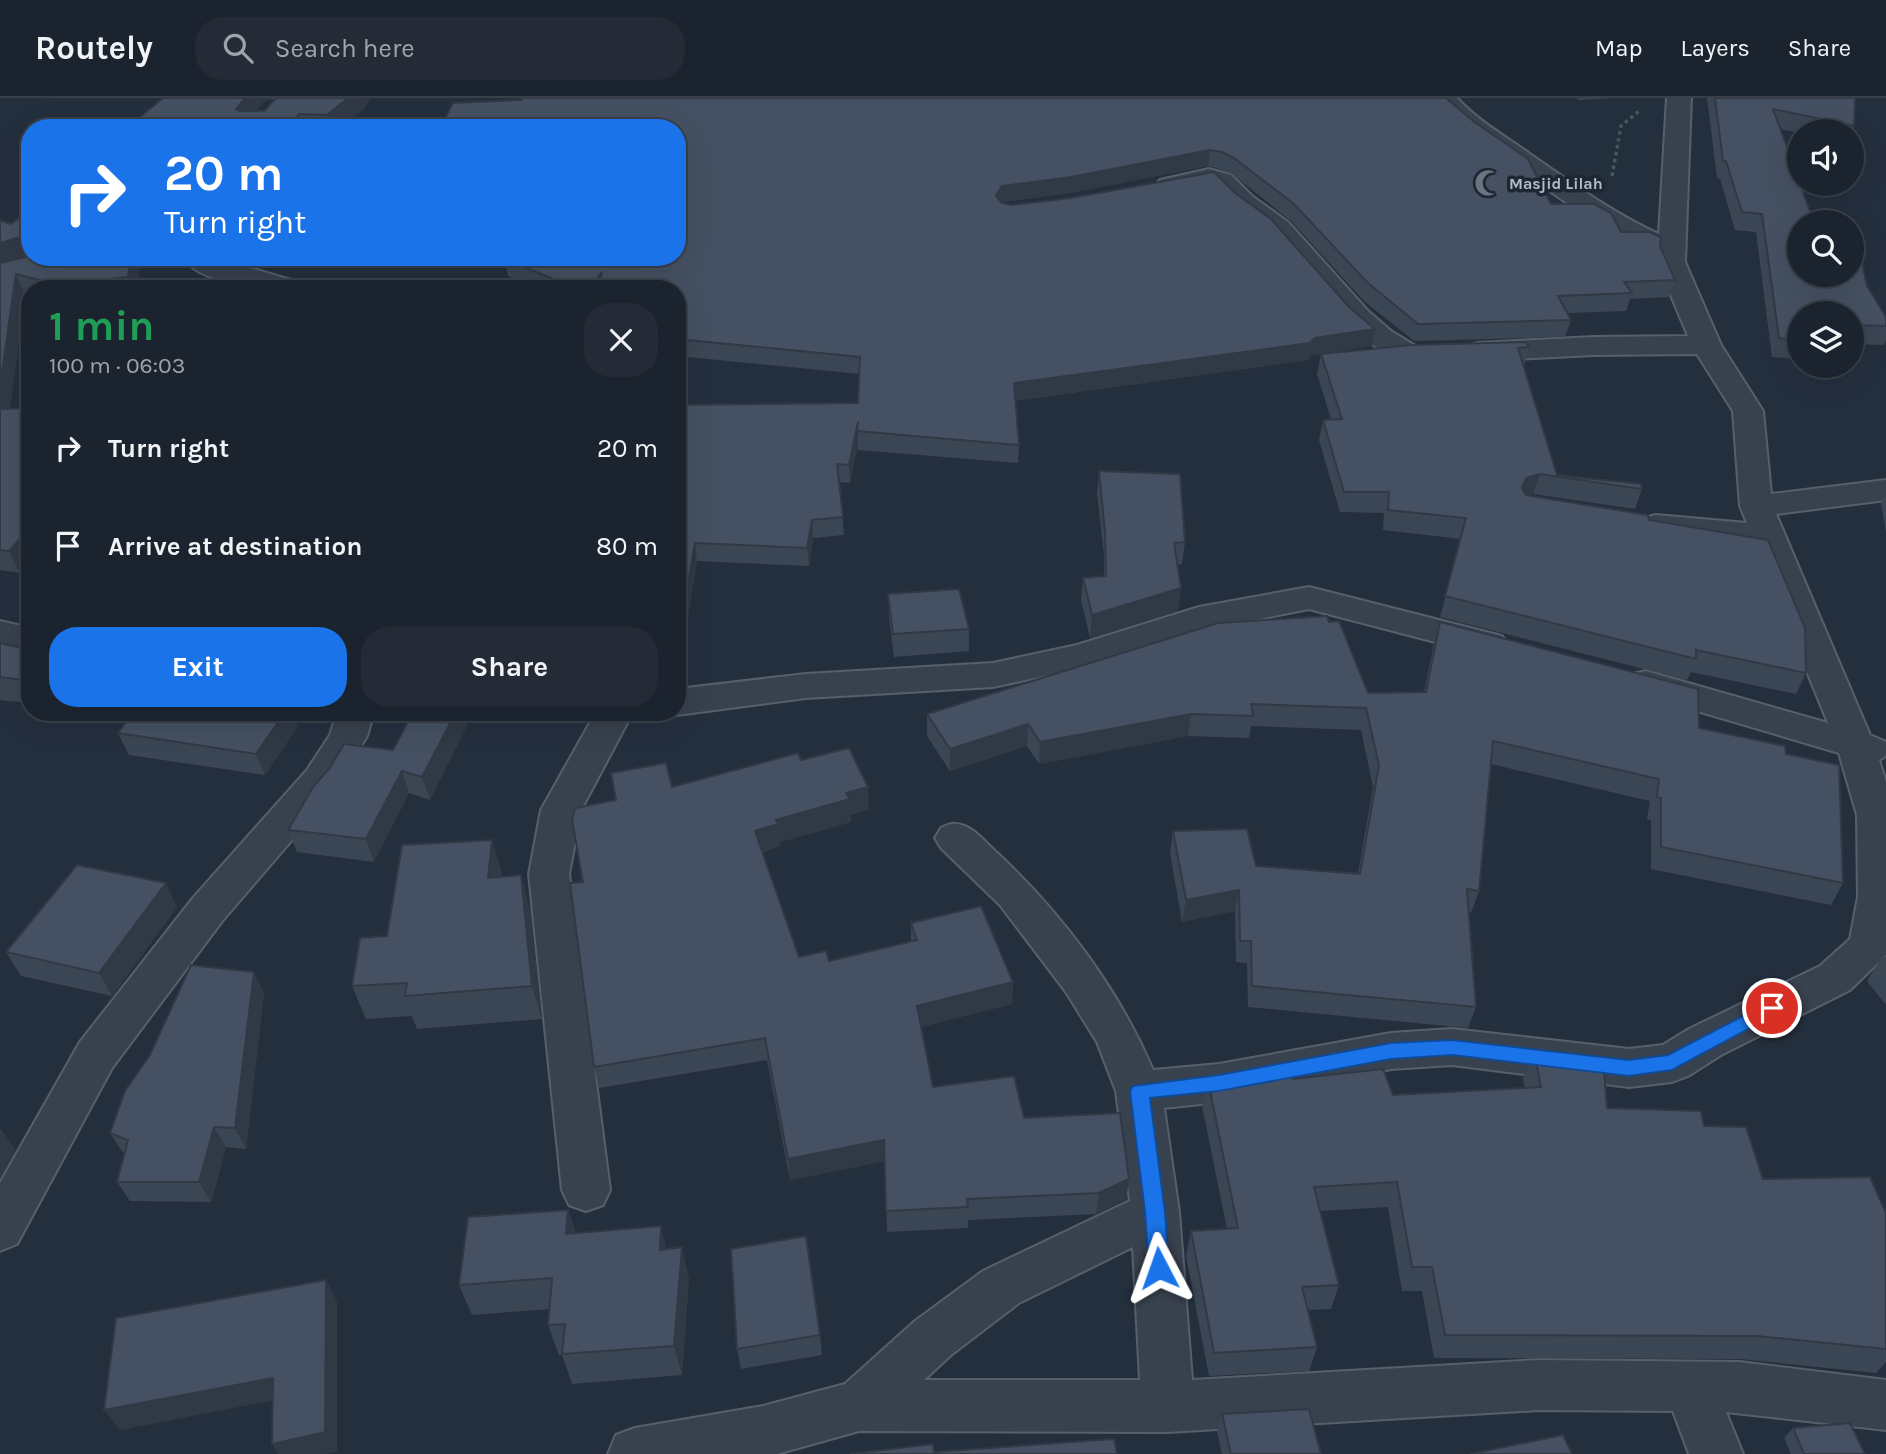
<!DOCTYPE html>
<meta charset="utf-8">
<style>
body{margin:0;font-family:Karla,sans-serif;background:#242b36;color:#f1f3f6;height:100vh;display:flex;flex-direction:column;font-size:26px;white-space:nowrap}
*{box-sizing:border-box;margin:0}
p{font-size:23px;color:#a0a4aa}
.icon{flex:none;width:38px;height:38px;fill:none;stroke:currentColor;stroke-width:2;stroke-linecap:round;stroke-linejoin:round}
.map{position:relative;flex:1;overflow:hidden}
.sheet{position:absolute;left:21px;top:182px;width:665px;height:441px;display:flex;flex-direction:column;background:#1b232e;border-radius:28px;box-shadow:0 7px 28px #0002,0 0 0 2px #39404a}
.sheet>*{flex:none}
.top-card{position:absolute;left:21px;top:21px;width:665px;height:147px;border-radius:28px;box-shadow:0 7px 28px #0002,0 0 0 2px #39404a;background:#1a73e8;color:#fff;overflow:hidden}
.fabs{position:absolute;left:1787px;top:21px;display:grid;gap:14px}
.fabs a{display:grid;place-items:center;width:77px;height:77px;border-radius:50%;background:#1b232e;box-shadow:0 7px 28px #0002,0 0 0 2px #39404a;font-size:35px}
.pin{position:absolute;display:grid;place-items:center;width:60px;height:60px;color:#fff;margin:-30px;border:4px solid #fff;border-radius:50%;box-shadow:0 2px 7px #0007}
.me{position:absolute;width:77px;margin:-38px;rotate:356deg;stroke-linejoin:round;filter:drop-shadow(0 0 5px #0008)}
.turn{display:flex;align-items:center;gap:24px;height:147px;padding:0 28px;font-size:32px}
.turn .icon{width:91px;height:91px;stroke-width:2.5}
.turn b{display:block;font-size:49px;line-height:60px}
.round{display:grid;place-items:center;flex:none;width:74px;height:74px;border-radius:28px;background:#242b36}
.summary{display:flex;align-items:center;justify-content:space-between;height:119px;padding:0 28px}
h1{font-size:42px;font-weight:700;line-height:52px;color:#1e9e55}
.cta{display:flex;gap:14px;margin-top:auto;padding:14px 28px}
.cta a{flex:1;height:80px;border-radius:28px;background:#1a73e8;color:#fff;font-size:28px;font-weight:700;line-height:80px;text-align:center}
.cta a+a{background:#242b36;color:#f1f3f6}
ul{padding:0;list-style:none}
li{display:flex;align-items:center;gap:21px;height:98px;padding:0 28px}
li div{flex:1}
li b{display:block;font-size:26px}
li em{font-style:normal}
header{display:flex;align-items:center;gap:42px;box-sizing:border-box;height:98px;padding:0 35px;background:#1b232e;border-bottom:2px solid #39404a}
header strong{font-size:33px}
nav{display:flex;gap:38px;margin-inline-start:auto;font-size:24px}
.search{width:490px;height:63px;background:#242b36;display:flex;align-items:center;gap:18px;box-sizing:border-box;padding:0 24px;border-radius:28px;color:#a0a4aa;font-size:26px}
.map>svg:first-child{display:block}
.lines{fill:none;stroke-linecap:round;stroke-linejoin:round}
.minor-casing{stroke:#565f6c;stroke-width:4}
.path{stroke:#44595c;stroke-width:3.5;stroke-dasharray:3.5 3.5;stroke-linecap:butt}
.minor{fill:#38414e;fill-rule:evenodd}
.wall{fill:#3b4654;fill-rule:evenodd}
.shaded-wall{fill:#303945}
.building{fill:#455162;stroke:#303945;stroke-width:2}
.route{fill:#1a73e8;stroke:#114b97;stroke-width:2}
.labels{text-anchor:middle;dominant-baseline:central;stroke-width:7;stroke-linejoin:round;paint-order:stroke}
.far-poi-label{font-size:16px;font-weight:bold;fill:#b4bcc9;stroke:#1d2633;text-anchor:start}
</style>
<header>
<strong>Routely</strong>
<div class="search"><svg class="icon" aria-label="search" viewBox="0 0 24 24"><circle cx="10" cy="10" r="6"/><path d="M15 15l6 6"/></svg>Search here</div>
<nav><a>Map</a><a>Layers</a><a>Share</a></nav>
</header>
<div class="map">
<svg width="1886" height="1356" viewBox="0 0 1886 1356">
<rect width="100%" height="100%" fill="#242f3e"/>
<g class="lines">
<defs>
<path id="minor" d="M 1432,0 L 1457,0 C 1478,23 1505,38 1530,56 C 1572,85 1612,115 1659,136 L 1667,0 L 1691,0 L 1685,164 L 1721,247 L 1763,313 L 1771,396 L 1886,382 L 1886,402 L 1776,416 L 1870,637 L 1886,644 L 1886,658 L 1879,662 L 1886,684 L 1886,857 L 1850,892 L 1721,957 L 1688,978 L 1672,984 L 1629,989 L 1452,967 L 1391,971 L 1219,1004 L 1164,1010 L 1179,1114 L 1192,1282 L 1539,1262 L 1740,1264 L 1886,1282 L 1886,1332 L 1726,1314 L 1743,1356 L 1689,1356 L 1673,1313 L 1539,1312 L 1168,1334 L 859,1333 L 777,1356 L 608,1356 L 616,1337 L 635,1330 L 763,1308 L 845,1286 L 915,1223 L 983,1173 L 1130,1103 L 1116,993 L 1097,944 L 1066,894 L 1000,807 L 941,750 L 935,740 L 941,730 C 945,728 952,725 956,726 C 972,727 984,743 995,753 C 1061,814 1118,890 1153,972 L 1219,966 L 1391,935 L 1452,931 L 1629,951 L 1663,947 L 1689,931 L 1820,868 L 1850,841 L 1858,799 L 1857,717 L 1839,655 L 1633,594 L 1628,585 L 1633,576 L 1646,573 L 1828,625 L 1755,446 L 1656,437 L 1644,434 L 1639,427 L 1644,420 L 1656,417 L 1747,425 L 1740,408 L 1733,313 L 1697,256 L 1594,257 L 1478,263 L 1468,260 L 1463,254 L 1468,248 L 1478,245 L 1594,239 L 1688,238 L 1657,164 L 1658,154 C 1604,134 1561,101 1515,68 C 1486,47 1453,30 1432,0 ZM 1133,1149 L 1140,1282 L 924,1282 L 951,1257 L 1019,1205 Z
M 1209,71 L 1231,77 L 1252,98 L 1288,124 L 1368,213 L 1391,233 L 1417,249 L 1422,255 L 1417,261 C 1371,273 1302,167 1270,137 C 1260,127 1247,120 1236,111 C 1227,104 1220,95 1213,88 L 1169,95 L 1160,92 L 1156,87 L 1160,82 Z
M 182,159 L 213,159 L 301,185 L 305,191 C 272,191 202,189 182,159 Z
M 1309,489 L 1502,538 L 1507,546 L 1502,554 L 1489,558 L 1309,511 L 1204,532 L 1081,570 L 993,589 L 806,600 L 677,617 L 668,614 L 677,614 L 677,591 L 806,576 L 993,565 L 1077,547 L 1199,509 Z
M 0,523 L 30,530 L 30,554 L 0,547 Z
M 337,614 L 374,614 L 367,638 L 335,692 L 223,822 L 112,970 L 17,1146 L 0,1153 L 0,1085 L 80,944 L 193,800 L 307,672 L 330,637 Z
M 596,614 L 633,614 L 581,712 L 569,776 L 610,1092 L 603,1107 L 586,1113 L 569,1107 L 562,1092 L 529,776 L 541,712 Z"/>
</defs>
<use href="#minor" class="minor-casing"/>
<path class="path" d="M 1612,78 L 1621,28 L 1639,13"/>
<use href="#minor" class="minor"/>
</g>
<path class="wall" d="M 163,0 L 370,0 L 364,11 L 340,30 L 127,30 ZM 272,1 L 274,2 L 264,13 L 256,13 L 263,4 Z
M 1446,0 L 1551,106 L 1621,134 L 1660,148 L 1675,182 L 1669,199 L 1630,201 L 1626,213 L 1567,215 L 1571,222 L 1565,239 L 1414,243 L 1364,203 L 1291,123 L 1232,76 L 1220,71 L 1208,68 L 1070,95 L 1002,104 L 1372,248 L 1312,257 L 1307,262 L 1015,303 L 1019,347 L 1018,365 L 858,352 L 858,345 L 850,385 L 839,384 L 844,437 L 813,440 L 809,468 L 697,463 L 679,574 L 677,574 L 677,307 L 858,305 L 860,276 L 677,258 L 677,191 L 538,191 L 508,178 L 504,161 Z
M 1577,0 L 1612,0 L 1578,2 Z
M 1707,0 L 1855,0 L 1854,28 L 1852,34 L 1852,33 L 1799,33 L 1799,35 L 1780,31 L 1799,124 L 1867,188 L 1886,219 L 1886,242 L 1884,247 L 1852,246 L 1852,215 L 1799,215 L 1799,261 L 1772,259 L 1756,134 L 1735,132 L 1720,81 L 1717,80 Z
M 0,122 L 11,126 L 30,159 L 184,159 L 186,167 L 140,167 L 137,191 L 30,191 L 30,198 L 25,197 L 10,310 L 30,310 L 30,464 L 20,475 L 0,472 Z
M 223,159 L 240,159 L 240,164 Z
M 1529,249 L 1524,268 L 1557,377 L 1642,391 L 1635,411 L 1533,396 L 1530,397 L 1649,422 L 1806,575 L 1796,596 L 1691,574 L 1687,582 L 1440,519 L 1461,441 L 1383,432 L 1384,415 L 1340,414 L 1319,342 L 1323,322 L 1331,321 L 1317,276 L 1321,256 Z
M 1099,373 L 1185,444 L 1182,466 L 1178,467 L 1181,490 L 1178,513 L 1090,540 L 1081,502 L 1083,480 L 1104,479 L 1104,457 L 1097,395 Z
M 1886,395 L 1886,435 L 1881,405 Z
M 888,496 L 969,531 L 969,553 L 894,559 L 889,519 Z
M 1329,524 L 1368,595 L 1424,594 L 1434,545 L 1440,524 L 1699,630 L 1786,656 L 1843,785 L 1831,807 L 1651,771 L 1651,722 L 1647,721 L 1650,703 L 1491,666 L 1479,793 L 1471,815 L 1469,814 L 1476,909 L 1468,930 L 1248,909 L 1247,865 L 1236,864 L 1235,813 L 1182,824 L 1170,755 L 1173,733 L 1256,768 L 1358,775 L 1373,689 L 1361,632 L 1251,628 L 1249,640 L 1188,638 L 1039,666 L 1027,648 L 950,673 L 927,638 L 927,616 Z
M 0,545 L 30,552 L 30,605 L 0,602 Z
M 413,614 L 430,702 L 409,695 L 374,764 L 297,754 L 288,732 L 393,652 Z
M 298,628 L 265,677 L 129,657 L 118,635 Z
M 672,689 L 869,711 L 850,717 L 851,724 L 780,744 L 780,748 L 763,754 L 799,859 L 829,863 L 911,843 L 911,825 L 1013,884 L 1012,906 L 921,929 L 933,989 L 1024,1020 L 1129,1081 L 1126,1102 L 1096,1116 L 968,1122 L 968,1130 L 887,1134 L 885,1063 L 790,1082 L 767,962 L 599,990 L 594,969 L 583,784 L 616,702 Z
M 502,775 L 501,779 L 530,811 L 542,921 L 417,931 L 412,918 L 366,921 L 352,888 L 387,838 Z
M 177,809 L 112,898 L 21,878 L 6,854 Z
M 1882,859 L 1886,859 L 1886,907 L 1867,883 Z
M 264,895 L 246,1051 L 226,1049 L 211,1104 L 130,1103 L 117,1084 L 124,1056 L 110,1035 Z
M 1534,954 L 1607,1010 L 1704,1028 L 1763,1081 L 1886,1115 L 1886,1264 L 1876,1275 L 1740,1261 L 1434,1260 L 1422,1193 L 1402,1193 L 1388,1109 L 1320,1113 L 1339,1187 L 1331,1211 L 1308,1212 L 1317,1249 L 1309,1273 L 1209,1278 L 1186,1158 L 1191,1133 L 1227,1131 L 1202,1008 L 1208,983 L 1293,981 L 1393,997 L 1525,990 L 1523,980 Z
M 568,1112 L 576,1136 L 667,1151 L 689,1180 L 682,1277 L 572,1286 L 562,1257 L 559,1257 L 548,1227 L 550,1211 L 472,1217 L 459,1187 Z
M 820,1237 L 822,1257 L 741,1271 L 737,1251 Z
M 1222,1316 L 1321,1356 L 1222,1356 L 1217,1334 Z
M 1793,1330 L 1865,1356 L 1791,1356 L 1784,1340 Z"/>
<path class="shaded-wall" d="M 245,0 L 272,0 L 272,1 L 263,4 L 242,30 L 236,11 Z
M 348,0 L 370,0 L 364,11 L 340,30 L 330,30 L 327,17 Z
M 299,16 L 303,30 L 290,30 Z
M 1210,52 L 1208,68 L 1070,95 L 1001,104 L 996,98 L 1002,88 Z
M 30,136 L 30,159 L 0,168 L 0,145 Z
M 131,159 L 138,159 L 140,167 L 137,191 L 60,191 L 59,187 Z
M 602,174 L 605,191 L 589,191 Z
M 16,176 L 25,197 L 7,333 L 0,318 L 0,288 Z
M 1375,231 L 1372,248 L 1312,257 L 1307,262 L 1013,303 L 1014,285 Z
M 858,324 L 858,345 L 850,385 L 849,367 Z
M 1540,376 L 1533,396 L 1520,401 L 1522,390 L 1526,380 Z
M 812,422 L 813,440 L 809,468 L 807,450 Z
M 30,430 L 30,464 L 20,475 L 9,453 Z
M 695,445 L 697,463 L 679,574 L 677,563 L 677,549 Z
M 1181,490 L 1178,513 L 1090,540 L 1092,517 Z
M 285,614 L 293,614 L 298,628 L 265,677 L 256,656 Z
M 456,614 L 474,614 L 430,702 L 422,679 Z
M 1191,616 L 1188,638 L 1039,666 L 1040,644 Z
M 1028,626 L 1027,648 L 950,673 L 950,651 Z
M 402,673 L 409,695 L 374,764 L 366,741 Z
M 868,689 L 869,711 L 850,717 L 851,724 L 780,744 L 780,748 L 758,755 L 755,733 L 776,722 L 846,695 Z
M 492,742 L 502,775 L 498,814 L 488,780 Z
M 521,777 L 530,811 L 542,921 L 532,888 Z
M 166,785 L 177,809 L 112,898 L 99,875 Z
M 1239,792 L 1235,813 L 1182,824 L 1186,802 Z
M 254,874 L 264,895 L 246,1051 L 235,1030 Z
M 1013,884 L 1012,906 L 918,930 L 917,908 Z
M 214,1029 L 226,1049 L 211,1104 L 199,1084 Z
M 0,1030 L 16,1052 L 0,1080 Z
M 884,1042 L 885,1063 L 790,1082 L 788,1061 Z
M 1129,1081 L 1126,1102 L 1096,1116 L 1099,1095 Z
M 568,1112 L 578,1143 L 566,1136 Z
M 661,1128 L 668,1158 L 660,1152 Z
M 682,1149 L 689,1180 L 682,1277 L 674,1248 Z
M 326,1182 L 337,1203 L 337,1354 L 326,1356 L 278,1356 L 272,1346 Z
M 273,1280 L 286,1300 L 120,1332 L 104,1312 Z"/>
<path class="building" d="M 163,0 L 245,0 L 236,11 L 239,13 L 264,13 L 276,0 L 348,0 L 327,17 L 299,16 L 290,30 L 127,30 Z
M 522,0 L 1446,0 L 1473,23 L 1528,61 L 1551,106 L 1594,106 L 1611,115 L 1621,134 L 1649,134 L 1661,139 L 1660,148 L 1675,182 L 1624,184 L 1632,195 L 1558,198 L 1571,222 L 1418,226 L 1368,185 L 1294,106 L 1234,60 L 1222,54 L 1210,52 L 1071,79 L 1002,88 L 996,98 L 1002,105 L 1012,107 L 1071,100 L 1214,74 L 1235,95 L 1271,121 L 1349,209 L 1375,231 L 1315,240 L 1310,245 L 1014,285 L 1019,347 L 857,333 L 858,324 L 849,367 L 837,366 L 843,419 L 812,422 L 807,450 L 695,445 L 677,549 L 677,307 L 858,305 L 860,259 L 677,241 L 677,191 L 598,191 L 602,174 L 589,191 L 578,191 L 504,161 L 505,159 L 677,159 L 677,30 L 440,30 L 453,5 L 522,2 Z
M 1715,0 L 1855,0 L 1854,28 L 1773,11 L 1799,82 L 1799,86 L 1800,86 L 1814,124 L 1799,124 L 1799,177 L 1852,177 L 1852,149 L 1859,150 L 1867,188 L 1886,219 L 1886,228 L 1852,227 L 1852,215 L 1799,215 L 1799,242 L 1779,240 L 1762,116 L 1742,114 L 1726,63 L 1723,63 Z
M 30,110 L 30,136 L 0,145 L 0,122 L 11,126 Z
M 30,158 L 30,159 L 131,159 L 128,179 L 59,187 L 16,176 L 0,288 L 0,172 L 1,172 L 0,172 L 0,165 Z
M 1526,244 L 1529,249 L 1518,250 L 1557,377 L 1641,386 L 1642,391 L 1540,376 L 1526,380 L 1522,390 L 1526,397 L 1648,417 L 1649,422 L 1768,442 L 1805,530 L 1806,575 L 1696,552 L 1696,561 L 1445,498 L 1466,420 L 1388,412 L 1389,394 L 1344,394 L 1323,322 L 1342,321 L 1321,256 L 1412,247 Z
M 30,310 L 30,430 L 9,453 L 0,452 L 0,311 Z
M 1099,373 L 1180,376 L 1185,444 L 1174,445 L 1181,490 L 1092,517 L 1083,480 L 1106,478 L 1105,435 Z
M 959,491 L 969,531 L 893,536 L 888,496 Z
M 1327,518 L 1329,524 L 1339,523 L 1368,595 L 1426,594 L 1440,524 L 1698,591 L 1699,630 L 1785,648 L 1786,656 L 1839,667 L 1843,785 L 1661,749 L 1661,700 L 1657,699 L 1659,681 L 1493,643 L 1479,793 L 1467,791 L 1476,909 L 1252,888 L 1251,843 L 1240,843 L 1239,792 L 1186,802 L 1173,733 L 1247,731 L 1256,768 L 1360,776 L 1379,667 L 1366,610 L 1251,606 L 1253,618 L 1191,616 L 1040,644 L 1028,626 L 950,651 L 927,616 L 1218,525 Z
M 0,545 L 30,552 L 30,583 L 0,579 Z
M 133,614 L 285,614 L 256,656 L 118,635 Z
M 413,614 L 456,614 L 422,679 L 402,673 L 366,741 L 288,732 L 313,689 L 329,671 L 344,646 L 393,652 Z
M 849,650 L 868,689 L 846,695 L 850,701 L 776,722 L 778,726 L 755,733 L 799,859 L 826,853 L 829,863 L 917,842 L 911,825 L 981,808 L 1013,884 L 917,908 L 933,989 L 1014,978 L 1024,1020 L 1120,1015 L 1129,1081 L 1099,1095 L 967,1101 L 968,1109 L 886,1113 L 884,1042 L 788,1061 L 765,940 L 594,969 L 570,785 L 583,784 L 572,722 L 575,710 L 616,702 L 611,675 L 666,665 L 672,689 L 798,655 L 801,662 Z
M 492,742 L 488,780 L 521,777 L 532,888 L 405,898 L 407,885 L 352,888 L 360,840 L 387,838 L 402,747 Z
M 77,767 L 166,785 L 99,875 L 6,854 Z
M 191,867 L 254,874 L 235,1030 L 214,1029 L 199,1084 L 117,1084 L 128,1042 L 110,1035 L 125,993 L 150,957 Z
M 1541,953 L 1603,961 L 1607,1010 L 1701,1013 L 1704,1028 L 1746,1029 L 1763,1081 L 1870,1079 L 1886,1115 L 1886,1251 L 1757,1238 L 1445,1237 L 1432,1169 L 1412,1169 L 1397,1084 L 1314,1089 L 1339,1187 L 1302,1189 L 1317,1249 L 1214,1255 L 1191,1133 L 1238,1130 L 1208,983 L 1291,974 L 1293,981 L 1383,971 L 1393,997 L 1541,989 L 1534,954 Z
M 568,1112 L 566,1136 L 661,1128 L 660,1152 L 682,1149 L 674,1248 L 562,1256 L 565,1226 L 548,1227 L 552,1180 L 459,1187 L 468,1119 Z
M 806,1138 L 820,1237 L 737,1251 L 731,1151 Z
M 326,1182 L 325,1334 L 272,1346 L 273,1280 L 104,1312 L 116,1220 Z
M 1309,1311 L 1321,1356 L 1231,1356 L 1222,1316 Z
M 1850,1325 L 1865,1356 L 1804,1356 L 1793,1330 Z
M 1563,1337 L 1572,1356 L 1470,1356 Z
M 1114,1341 L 1117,1356 L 850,1356 L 933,1346 L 934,1354 Z"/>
<path class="route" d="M 1772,903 L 1778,905 L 1781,910 L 1778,915 L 1672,972 L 1629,978 L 1452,957 L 1391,961 L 1219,993 L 1150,1000 L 1165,1114 L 1169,1170 L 1166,1176 L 1159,1179 L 1151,1176 L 1149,1170 L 1145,1114 L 1130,993 L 1133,988 L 1219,977 L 1391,945 L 1452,942 L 1629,962 L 1668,957 Z"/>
<defs>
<symbol id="mosque-bare" viewBox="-9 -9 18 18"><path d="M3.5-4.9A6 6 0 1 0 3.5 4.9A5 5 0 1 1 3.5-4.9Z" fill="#6b7280" stroke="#1d2633" stroke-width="2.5" paint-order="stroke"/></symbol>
</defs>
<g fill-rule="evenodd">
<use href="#mosque-bare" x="1469" y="66" width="38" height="38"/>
</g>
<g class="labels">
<g class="far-poi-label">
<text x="1509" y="85">Masjid Lilah</text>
</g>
</g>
</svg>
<div class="fabs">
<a><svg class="icon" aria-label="sound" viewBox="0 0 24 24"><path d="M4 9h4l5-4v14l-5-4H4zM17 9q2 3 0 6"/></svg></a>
<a><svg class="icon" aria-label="search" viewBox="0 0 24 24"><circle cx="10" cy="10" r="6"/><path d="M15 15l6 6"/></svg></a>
<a><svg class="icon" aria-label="layers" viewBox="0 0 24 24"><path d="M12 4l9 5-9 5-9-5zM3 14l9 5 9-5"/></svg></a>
</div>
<div class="pin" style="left:1772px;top:910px;background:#d93025"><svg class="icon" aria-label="arrive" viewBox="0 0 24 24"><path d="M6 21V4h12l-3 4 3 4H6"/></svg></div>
<svg class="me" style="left:1159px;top:1170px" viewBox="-20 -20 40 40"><path d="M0-17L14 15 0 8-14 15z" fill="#1a73e8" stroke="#fff" stroke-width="4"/></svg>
<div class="top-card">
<div class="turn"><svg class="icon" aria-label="right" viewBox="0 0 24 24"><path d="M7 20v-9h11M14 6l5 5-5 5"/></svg><div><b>20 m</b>Turn right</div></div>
</div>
<section class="sheet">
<div class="summary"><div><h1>1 min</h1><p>100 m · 06:03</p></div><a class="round"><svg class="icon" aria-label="close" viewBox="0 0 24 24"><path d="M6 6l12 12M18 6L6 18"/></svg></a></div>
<ul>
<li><svg class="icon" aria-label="right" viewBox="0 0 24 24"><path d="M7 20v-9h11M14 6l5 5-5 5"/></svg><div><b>Turn right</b></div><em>20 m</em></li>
<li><svg class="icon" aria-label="arrive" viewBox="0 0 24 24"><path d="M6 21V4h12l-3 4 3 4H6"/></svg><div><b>Arrive at destination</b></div><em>80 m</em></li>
</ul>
<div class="cta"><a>Exit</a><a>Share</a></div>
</section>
</div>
